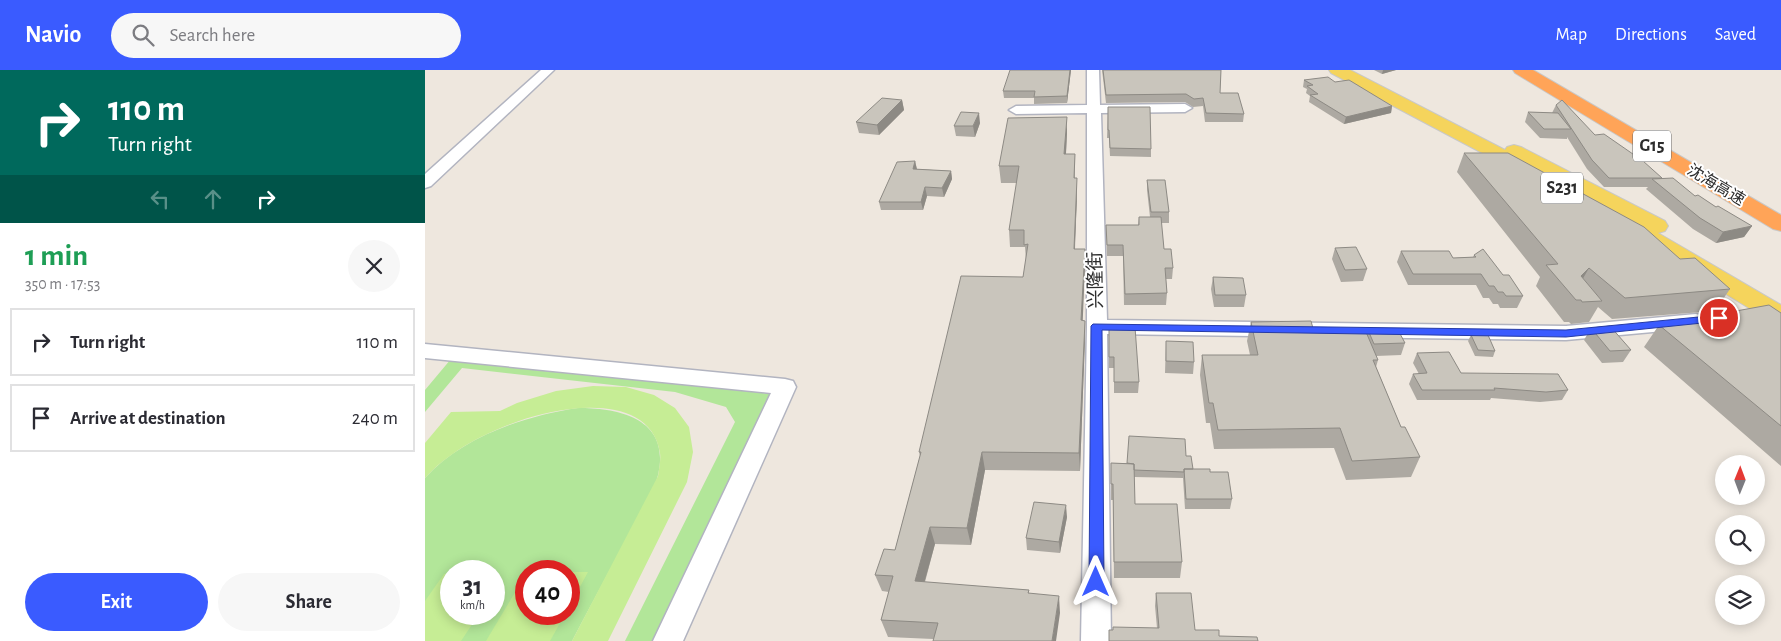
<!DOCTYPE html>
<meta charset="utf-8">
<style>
body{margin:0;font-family:"Alegreya Sans","Noto Sans SC",sans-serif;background:#f7f7f7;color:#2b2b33;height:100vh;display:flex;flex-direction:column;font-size:19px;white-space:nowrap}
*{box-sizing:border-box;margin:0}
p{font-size:16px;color:#7c7c81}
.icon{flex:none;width:28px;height:28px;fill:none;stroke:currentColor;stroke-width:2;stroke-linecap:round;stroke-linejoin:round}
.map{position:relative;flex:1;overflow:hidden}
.sheet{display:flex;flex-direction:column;background:#fff;width:425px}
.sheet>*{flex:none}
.hud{background:#00695c;color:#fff;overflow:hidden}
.needle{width:32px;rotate:1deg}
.fabs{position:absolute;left:1290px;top:385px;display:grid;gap:10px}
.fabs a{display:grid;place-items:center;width:50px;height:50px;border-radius:50%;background:#fff;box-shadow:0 2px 12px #0003;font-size:25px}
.speed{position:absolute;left:15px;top:490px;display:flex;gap:10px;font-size:25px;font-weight:700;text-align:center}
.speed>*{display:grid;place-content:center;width:65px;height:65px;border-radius:50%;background:#fff;box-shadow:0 2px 12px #0003;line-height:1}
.speed small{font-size:12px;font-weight:400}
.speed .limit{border:8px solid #d22;background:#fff;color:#111}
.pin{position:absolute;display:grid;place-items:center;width:42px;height:42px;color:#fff;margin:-21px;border:2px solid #fff;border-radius:50%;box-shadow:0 1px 5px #0007}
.me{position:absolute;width:55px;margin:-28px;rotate:0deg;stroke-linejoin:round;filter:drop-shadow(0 0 4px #0008)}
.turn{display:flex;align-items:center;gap:18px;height:105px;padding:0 25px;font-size:22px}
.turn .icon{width:65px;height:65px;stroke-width:2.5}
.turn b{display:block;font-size:35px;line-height:42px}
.lanes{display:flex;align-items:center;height:48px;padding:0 25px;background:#0003;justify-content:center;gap:25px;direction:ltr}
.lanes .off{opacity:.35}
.round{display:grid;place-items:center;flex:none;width:52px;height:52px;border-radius:26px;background:#f7f7f7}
.head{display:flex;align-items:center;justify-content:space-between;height:85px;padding:0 25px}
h1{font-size:30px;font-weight:600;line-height:38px;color:#1e9e55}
.primary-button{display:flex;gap:10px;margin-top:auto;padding:10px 25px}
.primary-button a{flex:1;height:58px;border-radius:30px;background:#3a5bff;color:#fff;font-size:20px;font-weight:600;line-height:58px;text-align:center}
.primary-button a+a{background:#f7f7f7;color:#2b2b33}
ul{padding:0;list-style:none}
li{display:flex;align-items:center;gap:15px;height:68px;margin:0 10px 8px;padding:0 15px;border:2px solid #e1e1e2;border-radius:0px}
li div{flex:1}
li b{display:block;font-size:19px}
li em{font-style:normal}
header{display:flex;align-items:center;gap:30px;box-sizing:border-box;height:70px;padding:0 25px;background:#3a5bff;color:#fff}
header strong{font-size:24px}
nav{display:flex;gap:28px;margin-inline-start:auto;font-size:18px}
.search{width:350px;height:45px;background:#f7f7f7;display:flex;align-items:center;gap:12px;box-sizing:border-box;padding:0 18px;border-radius:28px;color:#7c7c81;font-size:19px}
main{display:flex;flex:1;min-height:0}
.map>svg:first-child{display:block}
.green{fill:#b2e699;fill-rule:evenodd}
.pitch{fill:#c6ed95}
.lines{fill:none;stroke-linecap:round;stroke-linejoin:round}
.minor-casing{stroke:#b2b4c0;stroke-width:3}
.major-casing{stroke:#c8c8c8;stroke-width:2}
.highway-casing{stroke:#c8c8c8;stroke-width:2}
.minor{fill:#fff;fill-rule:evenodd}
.major{fill:#f5d45c;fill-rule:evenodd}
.highway{fill:#ffa458;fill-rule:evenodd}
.wall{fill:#ada9a2}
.shaded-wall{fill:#8d8a84}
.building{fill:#c9c5bc;stroke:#8d8a84}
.route{fill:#3a5bff;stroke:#263ba6}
.labels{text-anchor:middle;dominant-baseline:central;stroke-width:4;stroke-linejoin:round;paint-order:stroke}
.far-street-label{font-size:16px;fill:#2c2c2c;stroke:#fff}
.shield{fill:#fff;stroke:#6b6b6b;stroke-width:1}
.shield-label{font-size:18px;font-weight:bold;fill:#2c2c2c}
.street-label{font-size:19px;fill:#2c2c2c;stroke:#fff}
</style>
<header>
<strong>Navio</strong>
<div class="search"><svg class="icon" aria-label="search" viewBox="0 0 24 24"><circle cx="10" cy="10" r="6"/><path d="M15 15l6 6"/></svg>Search here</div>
<nav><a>Map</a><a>Directions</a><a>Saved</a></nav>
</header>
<main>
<section class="sheet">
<div class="hud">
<div class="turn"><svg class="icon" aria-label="right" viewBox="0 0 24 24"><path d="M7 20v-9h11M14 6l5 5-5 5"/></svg><div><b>110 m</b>Turn right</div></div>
<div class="lanes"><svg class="icon off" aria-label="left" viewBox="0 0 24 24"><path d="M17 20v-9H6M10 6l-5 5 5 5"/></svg><svg class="icon off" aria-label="ahead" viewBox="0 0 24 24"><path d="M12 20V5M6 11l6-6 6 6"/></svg><svg class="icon" aria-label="right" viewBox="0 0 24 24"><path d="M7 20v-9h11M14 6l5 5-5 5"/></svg></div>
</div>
<div class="head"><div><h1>1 min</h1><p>350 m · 17:53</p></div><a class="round"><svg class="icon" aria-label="close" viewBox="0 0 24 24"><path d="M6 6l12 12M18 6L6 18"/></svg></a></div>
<ul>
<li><svg class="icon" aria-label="right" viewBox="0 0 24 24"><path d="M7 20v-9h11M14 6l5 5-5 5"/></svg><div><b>Turn right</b></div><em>110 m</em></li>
<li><svg class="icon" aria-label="arrive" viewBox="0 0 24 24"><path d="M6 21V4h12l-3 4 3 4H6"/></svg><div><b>Arrive at destination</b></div><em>240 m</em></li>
</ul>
<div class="primary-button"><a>Exit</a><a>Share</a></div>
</section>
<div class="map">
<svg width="1356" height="571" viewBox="0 0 1356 571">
<rect width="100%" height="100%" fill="#eee7de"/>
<path class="green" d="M 31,283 L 352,325 L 233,571 L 200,571 L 310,352 L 301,337 L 250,322 L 37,298 L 0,342 L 0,320 Z
M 153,338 C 195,338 246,349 233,405 C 228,425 209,454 199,473 C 182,506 164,538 147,571 L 0,571 L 0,408 C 37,367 99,346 153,338 ZM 26,501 L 69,501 L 69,544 L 26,544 ZM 101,501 L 144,501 L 144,544 L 101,544 Z"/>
<path class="pitch" d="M 168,316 L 201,317 L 229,325 L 250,338 L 264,357 L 268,382 L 262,412 L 183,571 L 147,571 L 233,406 C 234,399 236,390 235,383 C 225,321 135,336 94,351 C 61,362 23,382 0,408 L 0,373 L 26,342 L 75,341 L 92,333 L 131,321 Z
M 144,502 L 163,502 L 144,537 Z
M 26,503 L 26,544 L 54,544 L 36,571 L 0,571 L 0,531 L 19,504 Z
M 101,504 L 101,544 L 140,544 L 125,571 L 61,571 Z"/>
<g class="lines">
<defs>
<path id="minor" d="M 116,0 L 129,0 L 6,116 L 0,118 L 0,104 Z
M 662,0 L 674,0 L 675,35 L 760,34 L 767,38 L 760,42 L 676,43 L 682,250 L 1141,256 L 1271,244 L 1278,246 L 1281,251 L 1278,256 L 1271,258 L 1141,270 L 682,264 L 686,571 L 656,571 L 662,257 L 662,43 L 591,44 L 584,40 L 591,36 L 662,35 Z
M 0,274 L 360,309 L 368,311 L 371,317 L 258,571 L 228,571 L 346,323 L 0,288 Z"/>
<path id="major" d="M 904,0 L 925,0 L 1080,80 L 1082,77 L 1089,75 L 1096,77 L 1240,151 L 1243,156 L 1240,161 L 1233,163 L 1356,235 L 1356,254 L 1347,252 L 1199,162 L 1196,157 L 1199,152 L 1205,151 L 1113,102 L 1111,104 L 1104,106 L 1097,104 L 906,3 Z"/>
<path id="highway" d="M 1088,0 L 1108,0 L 1356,145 L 1356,161 L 1348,159 L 1090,3 Z"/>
</defs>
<use href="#minor" class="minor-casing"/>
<use href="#major" class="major-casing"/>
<use href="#highway" class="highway-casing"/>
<use href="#minor" class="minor"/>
<use href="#major" class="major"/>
<use href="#highway" class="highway"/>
</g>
<path class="wall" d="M 646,0 L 642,33 L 609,34 L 609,28 L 579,28 L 578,21 Z
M 677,0 L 796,0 L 795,23 L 819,44 L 818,52 L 780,52 L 778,36 L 768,37 L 760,32 L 681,33 Z
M 949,0 L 971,0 L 957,4 Z
M 879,10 L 910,12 L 967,36 L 966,43 L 919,54 L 884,32 L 885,26 L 881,23 L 882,19 L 878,17 Z
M 477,30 L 479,40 L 454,65 L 434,63 L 431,52 Z
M 1131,35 L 1170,65 L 1237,109 L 1327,156 L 1319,167 L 1291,173 L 1268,159 L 1221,119 L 1223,117 L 1179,117 L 1162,99 L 1142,67 L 1142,69 L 1115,68 L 1100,52 L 1103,42 L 1127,43 Z
M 683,37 L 726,79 L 726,87 L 685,86 L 684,68 L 682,68 Z
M 555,53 L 550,67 L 531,66 L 529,56 Z
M 642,63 L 641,84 L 650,84 L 650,108 L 652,125 L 650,179 L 660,179 L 660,196 L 657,250 L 660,251 L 660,268 L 655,401 L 560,400 L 546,475 L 510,474 L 500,512 L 604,520 L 604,523 L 635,543 L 508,569 L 463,567 L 456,550 L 464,522 L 457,521 L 450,505 L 470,480 L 495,386 L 494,382 L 598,207 L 601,190 L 600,177 L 585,177 L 584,160 L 592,113 L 576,113 L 574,96 Z
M 1039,83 L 1255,189 L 1305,219 L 1290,241 L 1187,249 L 1173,237 L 1164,252 L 1146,254 L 1144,252 L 1139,252 L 1111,216 L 1115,207 L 1032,102 Z
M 490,91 L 492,99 L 526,101 L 527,109 L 519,127 L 502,126 L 498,140 L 456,140 L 454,132 Z
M 722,110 L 744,142 L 744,153 L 736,153 L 739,179 L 748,198 L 747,209 L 741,209 L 742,223 L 741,235 L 699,235 L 698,186 L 682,186 L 681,155 L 713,155 L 714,147 L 725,147 L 722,120 Z
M 910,178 L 942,199 L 938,211 L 916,212 L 907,189 Z
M 976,181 L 1028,188 L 1048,187 L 1049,185 L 1078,205 L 1098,226 L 1092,238 L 1075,238 L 1073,234 L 1068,234 L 1064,228 L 1058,228 L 1051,215 L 983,215 L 972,192 Z
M 788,207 L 821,225 L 819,237 L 789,237 L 786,219 Z
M 1356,243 L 1356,396 L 1219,277 L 1234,255 Z
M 826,252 L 889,262 L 942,263 L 943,260 L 980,273 L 976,285 L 951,286 L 953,290 L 951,297 L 976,357 L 995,387 L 986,407 L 921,410 L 909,378 L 789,379 L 785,353 L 781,353 L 775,305 L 777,285 L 825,285 L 822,271 Z
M 684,258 L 714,312 L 713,323 L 689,323 L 689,298 L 684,298 Z
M 1166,258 L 1206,280 L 1198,292 L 1177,293 L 1159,270 Z
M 1046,265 L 1070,281 L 1068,287 L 1050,286 L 1043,271 Z
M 741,271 L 769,292 L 768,304 L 740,303 Z
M 992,283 L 1036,303 L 1143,320 L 1137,330 L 1115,332 L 1066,328 L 1065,330 L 992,330 L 984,314 L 988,304 L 994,304 L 988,293 Z
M 761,386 L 768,399 L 785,402 L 807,429 L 805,439 L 760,439 L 758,408 L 709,407 L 710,434 L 757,492 L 755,508 L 689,508 L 688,430 L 686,430 L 686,393 L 702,393 Z
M 642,447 L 635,483 L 602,480 L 601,468 Z
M 731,523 L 770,560 L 794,566 L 732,558 L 730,536 Z"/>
<path class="shaded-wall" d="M 645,0 L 646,0 L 642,33 L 642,26 Z
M 958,0 L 971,0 L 957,4 Z
M 477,30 L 479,40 L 454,65 L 452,55 Z
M 967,36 L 966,43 L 919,54 L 921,47 Z
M 554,43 L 555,53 L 550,67 L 548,56 Z
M 642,47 L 642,63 L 640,100 L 639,84 Z
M 490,91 L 492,100 L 488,99 Z
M 526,101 L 527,109 L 519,127 L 517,118 Z
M 652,108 L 652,125 L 649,196 L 649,179 Z
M 500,117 L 502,126 L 498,140 L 496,132 Z
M 1327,156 L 1319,167 L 1291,173 L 1298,162 Z
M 660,179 L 660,196 L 657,268 L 656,250 Z
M 1164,198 L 1152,219 L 1156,206 Z
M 660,251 L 660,268 L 655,401 L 654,383 Z
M 557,382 L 560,400 L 546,475 L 542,458 Z
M 641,435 L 642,447 L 635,483 L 634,472 Z
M 505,457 L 510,474 L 495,528 L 490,511 Z
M 634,526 L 635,543 L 631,571 L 627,571 Z"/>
<path class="building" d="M 585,0 L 645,0 L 642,26 L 609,27 L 610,21 L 578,21 Z
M 678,0 L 796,0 L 795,23 L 813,23 L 819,44 L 781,43 L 778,28 L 769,29 L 761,24 L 681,25 Z
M 903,7 L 910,12 L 924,10 L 967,36 L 921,47 L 885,25 L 893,24 L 882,16 L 888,15 L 879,10 Z
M 457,28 L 477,30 L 452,55 L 431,52 Z
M 1137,30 L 1170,65 L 1179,64 L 1218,91 L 1237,108 L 1184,108 L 1167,90 L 1131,35 Z
M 683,37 L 725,37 L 726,79 L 685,78 L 684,60 L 683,60 Z
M 536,42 L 554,43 L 548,56 L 529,56 Z
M 1103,42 L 1133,43 L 1146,59 L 1119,59 Z
M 642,47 L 639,84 L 650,84 L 649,108 L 652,108 L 649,179 L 660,179 L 656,250 L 660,251 L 654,383 L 557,382 L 542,458 L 505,457 L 490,511 L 604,520 L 603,523 L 634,526 L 627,571 L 508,571 L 513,553 L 456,550 L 468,506 L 450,505 L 459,479 L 470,480 L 496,382 L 494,382 L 536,206 L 598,207 L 603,174 L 599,175 L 599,160 L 584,160 L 594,96 L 574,96 L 583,48 Z
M 1039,83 L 1083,83 L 1219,157 L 1255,189 L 1270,188 L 1305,219 L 1200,228 L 1164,198 L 1156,206 L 1177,231 L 1157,232 L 1156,230 L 1151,230 L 1121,195 L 1133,194 Z
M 490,91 L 488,99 L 526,101 L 517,118 L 500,117 L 496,132 L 454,132 L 472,92 Z
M 1248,108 L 1270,126 L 1273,125 L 1291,137 L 1293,136 L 1327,156 L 1298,162 L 1275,148 L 1227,109 Z
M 722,110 L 740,110 L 744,142 L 726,142 Z
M 714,147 L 736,147 L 739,179 L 746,179 L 748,198 L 740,198 L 742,223 L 700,224 L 698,175 L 682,175 L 681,155 L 714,155 Z
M 931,177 L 942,199 L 920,200 L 910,178 Z
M 1058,179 L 1078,205 L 1084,205 L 1098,226 L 1081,226 L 1078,222 L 1073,222 L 1069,216 L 1064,216 L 1056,204 L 988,204 L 976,181 L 1024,181 L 1028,188 L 1051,187 L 1049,185 Z
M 788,207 L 818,208 L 821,225 L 790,225 Z
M 1344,235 L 1356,243 L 1356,356 L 1234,255 Z
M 886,251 L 889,262 L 941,262 L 953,290 L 948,290 L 976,357 L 980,357 L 995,387 L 927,391 L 915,358 L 793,360 L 788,333 L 784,333 L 777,285 L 833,285 L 826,252 Z
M 1185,256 L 1206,280 L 1185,281 L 1166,258 Z
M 710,257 L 714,312 L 689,312 L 689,287 L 684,287 L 684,258 Z
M 943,260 L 973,260 L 980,273 L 949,274 Z
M 1046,265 L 1063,265 L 1070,281 L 1053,280 Z
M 741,271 L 768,272 L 769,292 L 741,291 Z
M 1024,282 L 1036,303 L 1133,304 L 1143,320 L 1121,322 L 1069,318 L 1070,320 L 997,320 L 988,304 L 1002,303 L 992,283 Z
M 704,366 L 760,369 L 761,386 L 766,386 L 768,399 L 759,399 L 759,402 L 709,400 L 709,394 L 702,393 Z
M 686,393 L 709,394 L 710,434 L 752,434 L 757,492 L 689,492 L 688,414 L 686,414 Z
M 759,399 L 785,399 L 785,402 L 803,402 L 807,429 L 761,429 Z
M 609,432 L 641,435 L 634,472 L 601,468 Z
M 731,523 L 766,523 L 770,560 L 794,560 L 794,566 L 832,567 L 833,571 L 684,571 L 684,560 L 688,560 L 688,557 L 734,558 Z"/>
<path class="route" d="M 1294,245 L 1299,248 L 1297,251 L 1141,267 L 677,260 L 679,512 L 676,517 L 671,519 L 666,517 L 664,512 L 666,256 L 668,254 L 1141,260 Z"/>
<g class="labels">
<g class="far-street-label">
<text transform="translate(1291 115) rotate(31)">沈海高速</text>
</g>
<g class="shield">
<rect x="1208" y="60.5" width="38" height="31" rx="4"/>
<rect x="1116" y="102.5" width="42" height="31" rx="4"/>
</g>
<g class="shield-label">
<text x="1227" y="76">G15</text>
<text x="1137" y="118">S231</text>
</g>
<g class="street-label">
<text transform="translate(671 210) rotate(-91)">兴隆街</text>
</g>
</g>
</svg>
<div class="fabs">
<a><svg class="needle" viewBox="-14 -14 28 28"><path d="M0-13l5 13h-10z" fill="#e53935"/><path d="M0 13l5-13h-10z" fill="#7c7c81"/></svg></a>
<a><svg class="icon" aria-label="search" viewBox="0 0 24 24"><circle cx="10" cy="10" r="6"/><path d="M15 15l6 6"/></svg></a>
<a><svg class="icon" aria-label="layers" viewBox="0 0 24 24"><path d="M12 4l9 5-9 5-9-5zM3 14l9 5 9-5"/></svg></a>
</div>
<div class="speed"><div>31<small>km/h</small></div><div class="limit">40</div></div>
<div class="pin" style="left:1294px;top:248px;background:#d93025"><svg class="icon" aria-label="arrive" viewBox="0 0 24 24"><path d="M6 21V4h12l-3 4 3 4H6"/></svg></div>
<svg class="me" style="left:671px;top:512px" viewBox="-20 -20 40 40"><path d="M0-17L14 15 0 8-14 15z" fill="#3a5bff" stroke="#fff" stroke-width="4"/></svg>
</div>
</main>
